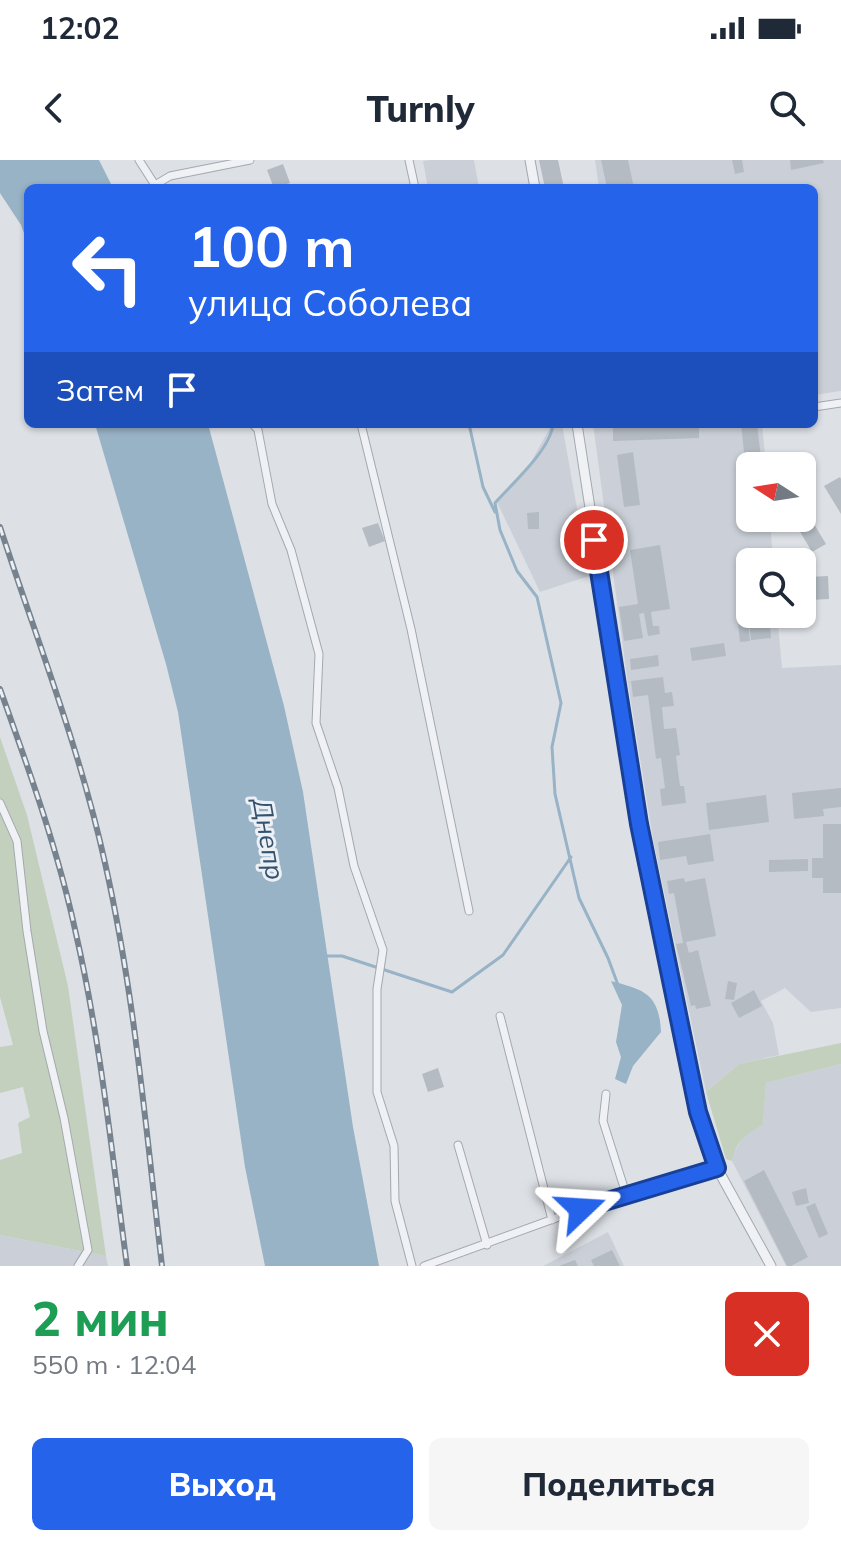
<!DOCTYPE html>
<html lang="ru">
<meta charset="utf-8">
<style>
body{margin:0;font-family:Mulish,sans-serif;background:#f6f6f7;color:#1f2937;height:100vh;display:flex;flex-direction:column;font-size:30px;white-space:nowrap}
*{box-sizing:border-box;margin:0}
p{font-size:26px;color:#747a83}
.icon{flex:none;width:44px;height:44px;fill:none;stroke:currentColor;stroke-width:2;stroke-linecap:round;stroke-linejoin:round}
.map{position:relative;height:1106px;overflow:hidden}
.side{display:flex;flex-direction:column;background:#fff;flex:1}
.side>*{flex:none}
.top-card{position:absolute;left:24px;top:24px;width:794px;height:244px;border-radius:12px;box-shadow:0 2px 6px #0004;background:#2563eb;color:#fff;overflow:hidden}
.needle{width:52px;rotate:282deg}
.fabs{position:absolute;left:736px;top:292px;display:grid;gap:16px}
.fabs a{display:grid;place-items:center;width:80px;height:80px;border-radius:12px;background:#fff;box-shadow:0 2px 6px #0004;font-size:40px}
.pin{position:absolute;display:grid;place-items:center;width:68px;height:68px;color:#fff;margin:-34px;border:4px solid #fff;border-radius:50%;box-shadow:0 2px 8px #0007}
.me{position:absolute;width:88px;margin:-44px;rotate:70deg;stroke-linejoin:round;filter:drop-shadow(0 0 6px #0008)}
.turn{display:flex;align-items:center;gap:28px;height:168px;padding:0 32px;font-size:36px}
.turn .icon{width:104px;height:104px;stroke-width:2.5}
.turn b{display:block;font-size:56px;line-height:68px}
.then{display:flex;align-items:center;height:76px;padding:0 32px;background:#0003;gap:16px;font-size:30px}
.round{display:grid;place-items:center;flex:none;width:84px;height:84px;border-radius:12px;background:#f6f6f7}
.overview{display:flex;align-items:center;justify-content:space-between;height:136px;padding:0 32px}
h1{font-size:48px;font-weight:800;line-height:60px;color:#1e9e55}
.button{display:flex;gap:16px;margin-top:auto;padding:16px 32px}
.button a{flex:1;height:92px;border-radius:12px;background:#2563eb;color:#fff;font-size:32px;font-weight:800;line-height:92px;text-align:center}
.button a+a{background:#f6f6f7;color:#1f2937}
.status{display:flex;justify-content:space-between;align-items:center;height:56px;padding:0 40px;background:#fff;direction:ltr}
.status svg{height:22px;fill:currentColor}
header{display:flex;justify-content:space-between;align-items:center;height:104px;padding:0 32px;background:#fff;font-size:36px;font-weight:800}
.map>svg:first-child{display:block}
.built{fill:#cbd0d8}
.green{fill:#c4d0be}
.water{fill:#98b2c6}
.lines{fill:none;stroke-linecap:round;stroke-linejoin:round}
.stream{stroke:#98b2c6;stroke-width:3}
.building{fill:#b4bbc3}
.minor-casing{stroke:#a3a8b0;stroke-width:9}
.tertiary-casing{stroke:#a3a8b0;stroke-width:11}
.minor{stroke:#eff1f5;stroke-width:7}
.tertiary{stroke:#eff1f5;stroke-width:9}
.rail-casing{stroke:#77828f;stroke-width:6}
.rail{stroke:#ecf0f4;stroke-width:3;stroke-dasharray:9;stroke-linecap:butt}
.route-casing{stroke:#184099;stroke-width:20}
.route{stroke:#2563eb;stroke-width:14}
.labels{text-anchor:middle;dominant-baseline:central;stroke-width:6;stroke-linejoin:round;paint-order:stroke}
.water-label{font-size:26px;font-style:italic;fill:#32526e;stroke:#ecf0f4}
</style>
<div class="status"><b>12:02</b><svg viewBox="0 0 49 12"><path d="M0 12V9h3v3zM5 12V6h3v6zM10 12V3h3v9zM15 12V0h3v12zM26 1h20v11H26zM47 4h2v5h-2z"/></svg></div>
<header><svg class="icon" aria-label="back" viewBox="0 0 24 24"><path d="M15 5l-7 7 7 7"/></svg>Turnly<svg class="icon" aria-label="search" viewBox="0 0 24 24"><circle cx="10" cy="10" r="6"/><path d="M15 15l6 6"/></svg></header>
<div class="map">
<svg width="841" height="1106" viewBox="0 0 841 1106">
<rect width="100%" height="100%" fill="#dde1e6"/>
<path class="built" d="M 430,0 L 474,0 L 479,28 L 428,28 L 423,1 Z
M 595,0 L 841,0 L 841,231 L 814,235 L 814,28 L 599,28 Z
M 552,264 L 562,264 L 589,416 L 540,432 L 496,340 L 531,302 Z
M 593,264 L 762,264 L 766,306 L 750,306 L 750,358 L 770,358 L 773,402 L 750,402 L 750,454 L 777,454 L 782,508 L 841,505 L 841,848 L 811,852 L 785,828 L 761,841 L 773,863 L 779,895 L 739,904 L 706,932 L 653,679 L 627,517 Z
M 841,904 L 841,1106 L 786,1106 L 732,1001 L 733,994 L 745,974 L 763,965 L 766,923 Z
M 608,1072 L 624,1106 L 543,1106 Z
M 0,1075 L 106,1096 L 108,1106 L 0,1106 Z"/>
<path class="green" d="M 0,577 L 27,655 L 68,826 L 106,1096 L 0,1075 L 0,1000 L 22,993 L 18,963 L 30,957 L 23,927 L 0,933 L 0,887 L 13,885 L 0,837 Z
M 841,883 L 841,904 L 766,923 L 763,965 C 746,974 736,981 732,1001 L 726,999 L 706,932 L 739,904 Z"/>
<path class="water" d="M 0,0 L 99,0 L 113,28 L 28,28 L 28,84 L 21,65 L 0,33 Z
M 95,264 L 208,264 L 284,546 L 303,632 L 353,967 L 379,1106 L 265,1106 L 245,1007 L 178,552 L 166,504 Z
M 611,821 C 645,830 659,834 661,872 L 633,906 L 626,924 L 615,919 L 621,897 L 616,882 L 622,845 Z"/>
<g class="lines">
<path class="stream" d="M 469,264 L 483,327 L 495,352
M 553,264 C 551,289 512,324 495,343 L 500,370 L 517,411 L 537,437 L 561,543 L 552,587 L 555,634 L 579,738 L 608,798 L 618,825
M 327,796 L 342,796 L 452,832 L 503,795 L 571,697"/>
</g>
<path class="building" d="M 539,0 L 558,0 L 564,28 L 545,28 Z
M 601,0 L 628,0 L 634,28 L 607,28 Z
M 732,0 L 742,0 L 744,12 L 735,14 Z
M 790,0 L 823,0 L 824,3 L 791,10 Z
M 283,4 L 290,23 L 274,28 L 267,10 Z
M 613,264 L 699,264 L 699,278 L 613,281 Z
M 741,264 L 757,264 L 762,306 L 750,306 L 750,329 L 748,329 Z
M 633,292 L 640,345 L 624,347 L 617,295 Z
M 840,317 L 841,319 L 841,354 L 824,326 Z
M 802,344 L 826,384 L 812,392 L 792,358 L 802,358 Z
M 539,352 L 539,369 L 528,369 L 527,353 Z
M 378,363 L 385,381 L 369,387 L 362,368 Z
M 660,385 L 670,449 L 651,452 L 653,466 L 659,466 L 660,474 L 648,476 L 644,453 L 639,454 L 643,478 L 624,481 L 619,447 L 638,444 L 630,390 Z
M 828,416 L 829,439 L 810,440 L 809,417 Z
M 750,430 L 750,450 L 748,450 L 746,431 Z
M 748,454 L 769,454 L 771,478 L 751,480 Z
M 748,463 L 750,481 L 740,482 L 738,464 Z
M 724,483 L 726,496 L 692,501 L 690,488 Z
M 658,495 L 659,506 L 631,510 L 630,499 Z
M 663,517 L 665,533 L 672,532 L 674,546 L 662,547 L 664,569 L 676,568 L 680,595 L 676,596 L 680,626 L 684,626 L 686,643 L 662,646 L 660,629 L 665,628 L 661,598 L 656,599 L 648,535 L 633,537 L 631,521 Z
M 841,628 L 841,647 L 823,649 L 824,656 L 794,659 L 792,633 Z
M 766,635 L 769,662 L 709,670 L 706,643 Z
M 823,664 L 841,664 L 841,733 L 823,733 L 823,718 L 812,718 L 812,698 L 823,698 Z
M 710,674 L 714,701 L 688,705 L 686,696 L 660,700 L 658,682 Z
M 808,699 L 808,711 L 769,712 L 769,700 Z
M 684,718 L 685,722 L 705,718 L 716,776 L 686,782 L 689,793 L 698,790 L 711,846 L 696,849 L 695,845 L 691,846 L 676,784 L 683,783 L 674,733 L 669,734 L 667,721 Z
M 728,821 L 737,823 L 734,840 L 725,839 Z
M 754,830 L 762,846 L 739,858 L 731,843 Z
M 438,908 L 444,927 L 428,932 L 422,914 Z
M 764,1010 L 808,1097 L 791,1106 L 787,1106 L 744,1021 Z
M 806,1028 L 809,1043 L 796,1046 L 792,1032 Z
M 815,1043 L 828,1074 L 819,1078 L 806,1047 Z
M 612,1090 L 620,1106 L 594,1106 L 591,1100 Z
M 575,1100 L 578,1106 L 559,1106 Z"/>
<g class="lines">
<defs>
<path id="minor" d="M 139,0 L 155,25
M 409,0 L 415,28
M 157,28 L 155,25 L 170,16 L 250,0
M 814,247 L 841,243
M 253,264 L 258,270 L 272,344 L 291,390 L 319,494 L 316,563 L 338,628 L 354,706 L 383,790 L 377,829 L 377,932 L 394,986 L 395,1041 L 412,1106
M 361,264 L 411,469 L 469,751
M 0,643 L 17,681 L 27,771 L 43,871 L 64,958 L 88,1090 L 78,1106
M 500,856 L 552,1060
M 606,934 L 603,961 L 626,1034
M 458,985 L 487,1085
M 424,1106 L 611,1038 L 717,1008"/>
<path id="tertiary" d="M 530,0 L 535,28
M 577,264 L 639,664 L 698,952 L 717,1008 L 771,1106"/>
</defs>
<use href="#minor" class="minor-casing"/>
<use href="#tertiary" class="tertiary-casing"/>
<use href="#minor" class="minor"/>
<use href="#tertiary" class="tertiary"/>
<defs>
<path id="rail" d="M 0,367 C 36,478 80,589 105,703 C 135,836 146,971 162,1106
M 0,529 C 29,610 58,690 76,774 C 101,883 112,995 127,1106"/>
</defs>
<use href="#rail" class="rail-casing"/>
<use href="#rail" class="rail"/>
</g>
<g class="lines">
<defs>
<path id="route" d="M 581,1049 L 717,1008 L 698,952 L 639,664 L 594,380"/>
</defs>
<use href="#route" class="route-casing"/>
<use href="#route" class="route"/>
</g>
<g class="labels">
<g class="water-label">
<text transform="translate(269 679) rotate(80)">Днепр</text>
</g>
</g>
</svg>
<div class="fabs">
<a><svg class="needle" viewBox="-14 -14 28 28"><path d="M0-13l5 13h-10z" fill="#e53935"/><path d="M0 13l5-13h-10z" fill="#747a83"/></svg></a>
<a><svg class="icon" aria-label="search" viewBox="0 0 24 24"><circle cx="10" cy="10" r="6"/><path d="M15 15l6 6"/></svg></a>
</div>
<div class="pin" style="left:594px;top:380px;background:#d93025"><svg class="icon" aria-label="arrive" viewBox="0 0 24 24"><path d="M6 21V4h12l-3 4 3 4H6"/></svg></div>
<svg class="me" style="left:581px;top:1049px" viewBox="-20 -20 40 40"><path d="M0-17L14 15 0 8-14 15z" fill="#2563eb" stroke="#fff" stroke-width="4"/></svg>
<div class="top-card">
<div class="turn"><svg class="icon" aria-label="left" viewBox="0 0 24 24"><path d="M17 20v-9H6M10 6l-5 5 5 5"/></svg><div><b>100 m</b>улица Соболева</div></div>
<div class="then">Затем<svg class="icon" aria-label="arrive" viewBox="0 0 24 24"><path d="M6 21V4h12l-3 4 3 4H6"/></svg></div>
</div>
</div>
<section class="side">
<div class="overview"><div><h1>2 мин</h1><p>550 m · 12:04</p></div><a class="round" style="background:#d93025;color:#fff"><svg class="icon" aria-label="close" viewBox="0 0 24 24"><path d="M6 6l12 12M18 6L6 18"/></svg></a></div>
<div class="button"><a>Выход</a><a>Поделиться</a></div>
</section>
